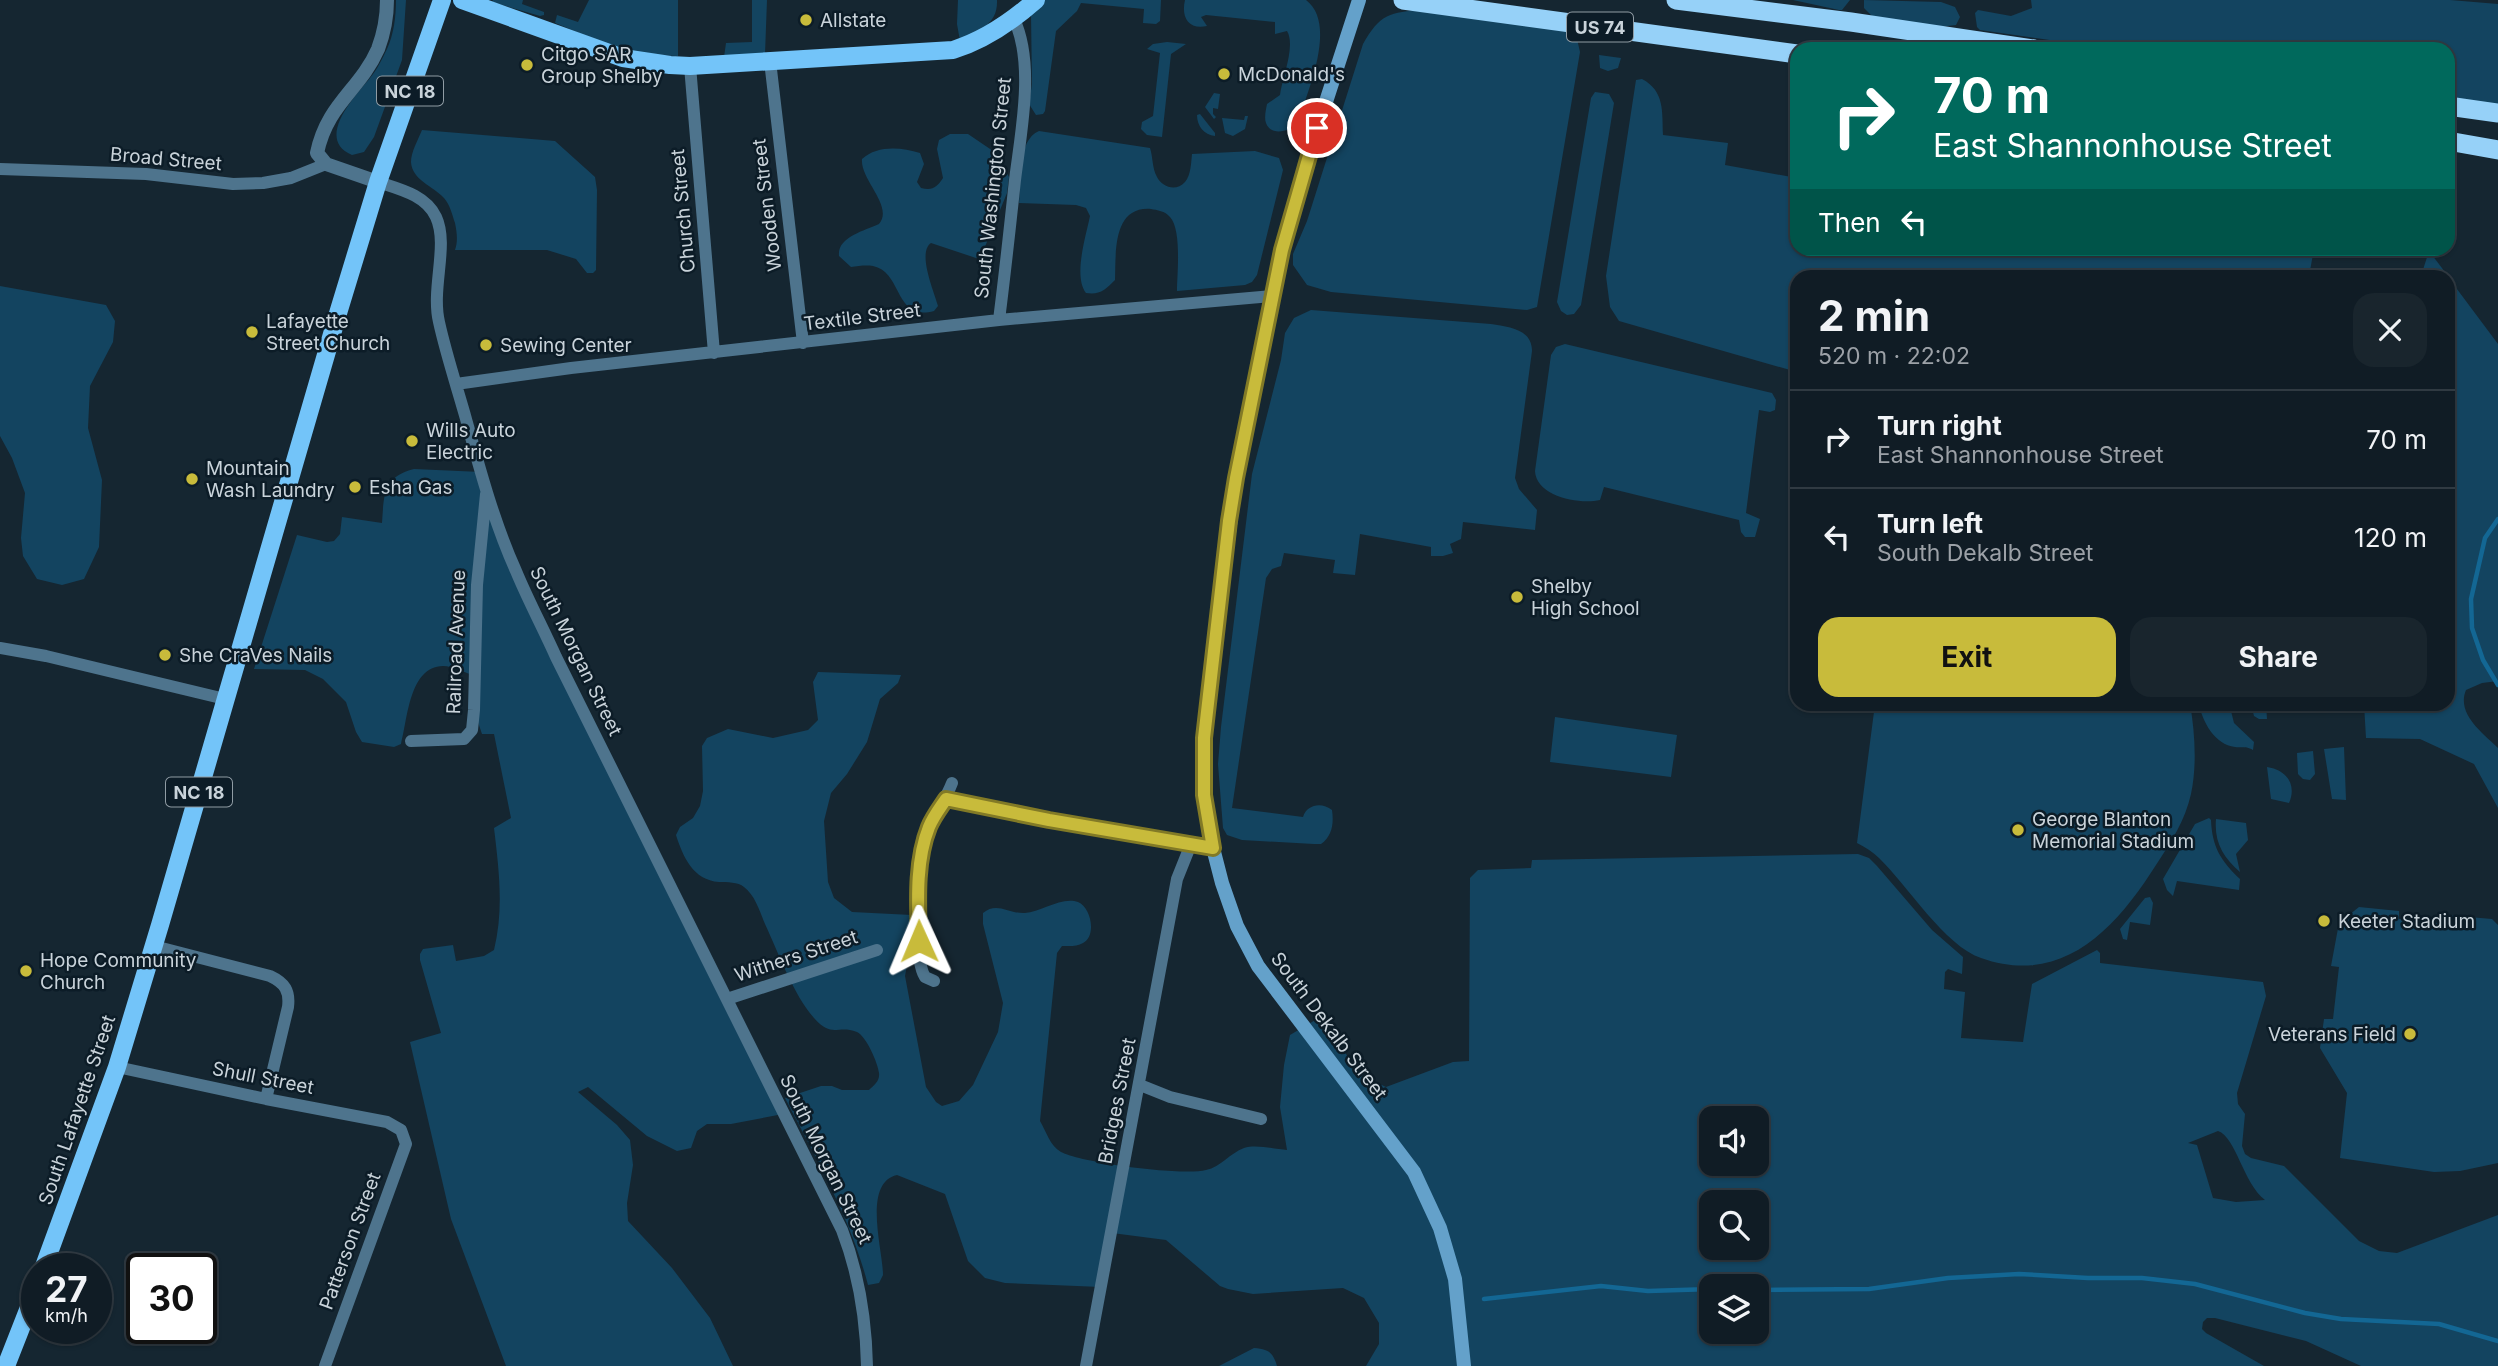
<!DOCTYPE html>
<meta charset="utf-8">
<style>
body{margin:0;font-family:Inter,sans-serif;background:#19252d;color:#f1f3f6;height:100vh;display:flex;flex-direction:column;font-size:26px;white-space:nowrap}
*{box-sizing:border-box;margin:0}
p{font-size:23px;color:#9ca1a7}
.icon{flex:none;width:38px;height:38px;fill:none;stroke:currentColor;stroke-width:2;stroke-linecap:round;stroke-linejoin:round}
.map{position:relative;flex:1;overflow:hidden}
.sheet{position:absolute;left:1790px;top:270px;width:665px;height:441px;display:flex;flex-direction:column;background:#101c25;border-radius:21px;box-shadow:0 2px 5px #0004,0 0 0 2px #303a42}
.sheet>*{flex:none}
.top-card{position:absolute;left:1790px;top:42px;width:665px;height:214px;border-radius:21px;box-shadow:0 2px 5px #0004,0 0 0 2px #303a42;background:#00695c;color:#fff;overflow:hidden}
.fabs{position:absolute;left:1699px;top:1106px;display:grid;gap:14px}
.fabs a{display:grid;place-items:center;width:70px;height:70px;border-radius:14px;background:#101c25;box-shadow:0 2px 5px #0004,0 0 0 2px #303a42;font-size:35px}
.speed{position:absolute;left:21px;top:1253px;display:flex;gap:14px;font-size:35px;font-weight:700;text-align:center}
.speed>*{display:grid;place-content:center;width:91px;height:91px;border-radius:50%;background:#101c25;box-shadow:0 2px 5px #0004,0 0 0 2px #303a42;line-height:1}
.speed small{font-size:18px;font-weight:400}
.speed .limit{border:4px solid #111;border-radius:10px;background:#fff;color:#111}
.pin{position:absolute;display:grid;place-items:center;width:60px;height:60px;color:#fff;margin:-30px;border:4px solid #fff;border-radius:50%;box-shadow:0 2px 7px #0007}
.me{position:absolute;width:77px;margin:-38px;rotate:359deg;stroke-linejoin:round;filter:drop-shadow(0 0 5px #0008)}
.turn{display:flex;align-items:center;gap:24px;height:147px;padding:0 28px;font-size:32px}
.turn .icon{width:91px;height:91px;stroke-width:2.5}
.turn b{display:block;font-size:49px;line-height:60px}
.then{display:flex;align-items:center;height:66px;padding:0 28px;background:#0003;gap:14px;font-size:26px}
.round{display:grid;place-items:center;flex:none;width:74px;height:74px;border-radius:21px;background:#19252d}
.headline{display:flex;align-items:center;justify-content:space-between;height:119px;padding:0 28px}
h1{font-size:42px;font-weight:700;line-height:52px}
.cta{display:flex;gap:14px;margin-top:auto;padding:14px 28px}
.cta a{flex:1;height:80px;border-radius:21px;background:#c8bb3b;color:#111;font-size:28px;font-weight:700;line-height:80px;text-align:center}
.cta a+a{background:#19252d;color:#f1f3f6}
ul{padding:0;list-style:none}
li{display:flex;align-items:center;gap:21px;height:98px;padding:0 28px;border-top:2px solid #303a42}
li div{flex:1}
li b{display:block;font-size:26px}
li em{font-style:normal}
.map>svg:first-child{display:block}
.green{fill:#134460;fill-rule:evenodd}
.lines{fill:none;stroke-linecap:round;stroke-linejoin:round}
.stream{stroke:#136794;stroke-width:4.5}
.minor{stroke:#4e748d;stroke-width:12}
.tertiary{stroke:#4e748d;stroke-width:14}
.secondary{stroke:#64a1ca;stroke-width:14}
.primary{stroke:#73c4f9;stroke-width:18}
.trunk{stroke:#96d1f8;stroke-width:19}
.route-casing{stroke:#827a26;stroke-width:18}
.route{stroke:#c8bb3b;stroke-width:12}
.poi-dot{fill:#c8bb3b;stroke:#0c1c27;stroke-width:2.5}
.labels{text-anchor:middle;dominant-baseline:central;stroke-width:5;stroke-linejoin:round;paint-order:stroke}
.shield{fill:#0c1c27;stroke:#909ca4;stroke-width:2}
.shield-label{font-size:18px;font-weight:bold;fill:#c9d3da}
.poi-label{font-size:19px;fill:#c9d3da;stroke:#0c1c27;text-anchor:start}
.street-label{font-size:19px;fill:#c9d3da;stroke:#0c1c27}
</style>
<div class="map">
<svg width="2498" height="1366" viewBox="0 0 2498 1366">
<rect width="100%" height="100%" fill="#152631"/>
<path class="green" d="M 396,0 L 406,0 L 402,60 L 374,137 L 364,152 L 352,155 C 314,139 356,95 370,78 C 377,70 382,59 387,49 C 394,34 396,16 396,0 Z
M 493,0 L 523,0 L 522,4 L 544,12 L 544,15 L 540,16 L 492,2 Z
M 589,0 L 678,0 L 678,56 C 629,56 599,41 555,23 L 557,15 L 578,22 Z
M 752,0 L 767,0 L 765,54 L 724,57 L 726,43 L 752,42 Z
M 958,0 L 997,0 C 998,25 979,30 960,41 L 957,24 Z
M 1043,0 L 1161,0 L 1160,21 L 1156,24 L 1143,23 L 1144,9 L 1081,3 L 1077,11 L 1056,31 L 1045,111 L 1043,114 L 1036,115 L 1029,104 L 1032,84 L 1031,15 Z
M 1185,0 L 1306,0 C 1338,24 1307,93 1297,124 C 1290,131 1271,137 1266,123 C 1264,118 1266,109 1267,104 L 1280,95 C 1282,78 1296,46 1287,31 L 1275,34 L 1275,22 L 1206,15 L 1201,17 L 1207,26 C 1188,30 1181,17 1185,0 Z
M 1793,0 L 1850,0 L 1842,10 L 1839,10 Z
M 1864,0 L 1941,2 L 1955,7 L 1960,17 L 1956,25 L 1939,27 L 1874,18 L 1864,8 Z
M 2031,0 L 2450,0 L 2498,4 L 2498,105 L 2448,97 L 2448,49 L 2113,49 L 1980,30 L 1977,27 L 1975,13 L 1978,10 L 2011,16 L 2032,8 Z
M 1423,10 L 1569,29 L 1577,39 L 1580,52 L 1537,307 L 1527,310 L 1331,292 L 1307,285 L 1293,265 L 1293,254 L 1307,221 L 1363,44 C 1380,14 1390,12 1423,10 Z
M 1167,42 L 1186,44 L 1171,54 L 1162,137 L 1147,135 L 1141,129 L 1142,122 L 1153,116 L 1160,53 L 1147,49 L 1153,44 Z
M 1599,55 L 1621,58 L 1618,68 L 1608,71 L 1600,68 Z
M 1642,79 C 1665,91 1662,112 1663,135 L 1728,143 L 1725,165 L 1797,178 L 1797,248 L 2314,249 L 2309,276 L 1797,276 L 1797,372 L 1619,321 L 1610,307 L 1606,276 L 1636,80 Z
M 1595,92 L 1609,94 L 1614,103 L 1581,305 L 1574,314 L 1567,315 L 1561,311 L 1557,302 L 1591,98 Z
M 1214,93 L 1220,94 L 1218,109 L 1213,108 L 1213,114 L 1216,117 L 1214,119 L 1205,107 Z
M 1200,114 L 1215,133 L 1215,136 C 1204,135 1197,126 1197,115 Z
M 1245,116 L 1248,116 L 1245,129 L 1233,136 L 1225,133 L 1222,118 L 1244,120 Z
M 422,130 L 555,141 L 595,177 L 597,190 L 596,270 L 593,273 L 587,273 L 576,259 L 547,250 L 455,250 C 458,241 457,233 455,223 C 452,214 450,205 444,198 C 433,186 412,180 411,162 C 411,152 418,140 422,130 Z
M 1039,131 L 1150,148 C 1153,157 1152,168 1157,177 C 1162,187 1176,192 1185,182 C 1191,175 1191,163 1192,154 L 1255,151 L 1279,158 L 1283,170 L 1257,275 L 1252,282 L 1245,285 L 1177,291 C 1177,274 1182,230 1170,217 C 1165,211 1157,210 1151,209 C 1112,206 1116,254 1115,280 C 1105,290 1100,295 1086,293 C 1073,276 1086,236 1090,216 L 1086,208 L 1076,205 L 1019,203 C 1021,182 1017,140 1039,131 Z
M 950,134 L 968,134 L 996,153 L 1009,177 L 1007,193 L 982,254 L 976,258 L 931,243 C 917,253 934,291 938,306 L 934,311 C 894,322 903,272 873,266 C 866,265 858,266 851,267 L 839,256 C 837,237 864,231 879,224 C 894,206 860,180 862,159 C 877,145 901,147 920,153 L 924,164 L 917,182 L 921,188 C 933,191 937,187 943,178 L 937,149 L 939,140 Z
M 2429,251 L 2448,276 L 2421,276 Z
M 2448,277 L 2498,344 L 2498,681 L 2482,683 L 2466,690 C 2456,714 2483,733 2498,748 L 2498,808 L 2474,764 L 2420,739 L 2366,738 L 2364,704 L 2448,704 Z
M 0,286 L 106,305 L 115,321 L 113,342 L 90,386 L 88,428 L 102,480 L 99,547 L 84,579 L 62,585 L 37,579 L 23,556 L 21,538 L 25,493 L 12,458 L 0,436 Z
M 1311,310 L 1491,324 C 1509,327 1532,329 1532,351 L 1515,478 L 1519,489 L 1537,510 L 1535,530 L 1463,522 L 1461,539 L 1450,544 L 1453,553 L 1443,556 L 1431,556 L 1431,547 L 1360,534 L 1355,575 L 1333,573 L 1335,560 L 1284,553 L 1281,566 L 1272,569 L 1266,578 L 1232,808 L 1303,817 C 1307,804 1322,802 1332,810 C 1334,824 1332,836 1321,844 L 1314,844 L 1242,840 L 1227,835 L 1223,828 L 1218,764 L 1221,727 L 1252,474 L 1281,360 L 1285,333 L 1294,318 Z
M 1565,344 L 1772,393 L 1776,400 L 1775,410 L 1770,412 L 1759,410 L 1746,513 L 1760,519 L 1755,537 L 1745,537 L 1741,532 L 1739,520 L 1604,487 L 1600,500 C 1579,505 1536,496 1535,471 L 1551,355 L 1556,347 Z
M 414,469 L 481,472 L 515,569 L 783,1114 L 731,1124 L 707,1124 L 697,1131 L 691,1148 L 677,1151 L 647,1136 L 588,1087 L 578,1092 L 617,1125 L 630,1140 L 633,1165 L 627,1203 L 628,1221 L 672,1268 L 710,1318 L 733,1366 L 506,1366 L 451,1219 L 410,1042 L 441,1033 L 420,960 L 420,954 L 423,949 L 453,945 L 456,961 L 484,956 L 494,950 C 504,909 499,870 494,828 L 511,818 L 494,734 L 482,734 L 474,710 L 475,676 C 466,673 453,666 443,666 C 409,667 408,718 401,744 L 394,747 L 362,742 L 356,732 L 346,702 L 323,679 L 305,670 L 254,669 L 297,535 L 327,542 L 334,541 L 340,534 L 342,517 L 382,523 C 384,494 383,477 414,469 Z
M 818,672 L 901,675 L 898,683 L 880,699 L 867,742 L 847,774 L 831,793 L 824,821 L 828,882 L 834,898 L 852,912 L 912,915 L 911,944 L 905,976 L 926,1087 L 936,1102 L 942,1106 L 959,1101 L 973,1085 L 998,1032 L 1003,1003 L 983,924 L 983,913 C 997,901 1009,914 1025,913 C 1041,912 1062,896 1078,902 C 1091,907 1097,936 1083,943 C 1077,947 1068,946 1062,946 L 1057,953 L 1040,1121 C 1046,1131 1050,1146 1061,1152 C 1082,1163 1183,1176 1206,1170 C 1221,1167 1230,1153 1244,1148 C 1256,1144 1274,1149 1287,1150 L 1280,1107 L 1284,1065 L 1290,1035 L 1317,1019 L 1365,1077 L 1386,1087 L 1453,1062 L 1469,1061 L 1470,878 L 1478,870 L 1531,868 L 1532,860 L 1858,854 L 1869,858 L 1877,866 L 1932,930 L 1963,957 L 1962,974 L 1948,969 L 1945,972 L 1944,989 L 1965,992 L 1961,1038 L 2023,1042 L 2032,984 L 2097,950 L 2100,953 L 2100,963 L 2263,982 L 2266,996 L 2237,1093 L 2238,1104 L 2245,1114 L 2242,1146 L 2245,1154 L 2251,1158 L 2284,1166 L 2359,1241 L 2379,1251 L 2397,1253 L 2498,1215 L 2498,1366 L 2361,1366 L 2306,1341 L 2215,1318 L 2207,1318 L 2203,1322 L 2202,1329 L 2206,1333 L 2264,1366 L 1366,1366 L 1379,1344 L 1379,1323 L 1364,1298 L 1343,1288 L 1253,1294 L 1228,1289 L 1220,1286 L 1166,1240 L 1112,1233 L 1101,1287 L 1005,1283 L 985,1278 L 968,1261 L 945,1194 L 897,1175 C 862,1183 883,1250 883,1275 L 879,1283 L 868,1285 C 851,1219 816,1158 785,1098 L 821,1086 L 832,1086 L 842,1090 L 869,1090 C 874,1085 880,1081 879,1073 C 878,1063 866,1036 857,1032 C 837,1024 833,1039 814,1018 C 793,994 779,954 765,924 C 760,912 755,895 744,887 C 738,882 727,882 719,882 C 693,880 683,857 676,835 L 680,827 L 693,818 L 700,806 L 703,791 L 702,746 L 707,738 L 728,729 L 773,738 L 808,730 L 818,720 L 813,682 ZM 1712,1118 L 1757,1118 L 1757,1164 L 1712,1164 ZM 2218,1131 C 2236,1137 2243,1183 2265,1200 L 2236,1202 L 2213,1198 L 2197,1145 L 2188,1143 ZM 1712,1202 L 1757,1202 L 1757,1248 L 1712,1248 ZM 1712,1286 L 1757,1286 L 1757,1332 L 1712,1332 Z
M 1875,704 L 2190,704 C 2195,732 2197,766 2191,794 C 2185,821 2171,842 2156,865 C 2116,928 2063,987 1981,958 C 1945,946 1907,885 1879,858 C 1873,852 1865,847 1857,843 Z
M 2199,704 L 2222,704 L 2222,707 L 2230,707 L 2234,723 L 2254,742 L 2253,750 C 2246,746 2243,748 2235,747 C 2215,745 2202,721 2199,704 Z
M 2251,704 L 2266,704 L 2267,719 L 2259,719 L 2254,716 Z
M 1555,717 L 1677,735 L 1671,777 L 1550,762 Z
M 2344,747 L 2346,800 L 2332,799 L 2324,749 Z
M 2313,751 L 2315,774 L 2310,780 L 2303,779 L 2298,774 L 2297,753 Z
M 2267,767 C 2287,770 2297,785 2289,803 L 2271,799 Z
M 2209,818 L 2211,820 C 2212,847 2221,861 2240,879 L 2239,890 L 2177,881 L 2173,896 L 2167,890 L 2163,879 L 2195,824 Z
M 2216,819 L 2246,823 L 2248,840 L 2236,854 L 2240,872 C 2223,857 2214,842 2216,819 Z
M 2150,897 L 2153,903 L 2150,925 L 2130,922 L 2127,940 L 2123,939 L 2120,929 L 2145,898 Z
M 2359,907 L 2399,911 L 2399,919 L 2445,924 L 2446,915 L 2492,919 L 2498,925 L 2498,1163 L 2460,1171 L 2434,1172 L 2340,1158 L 2347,1093 L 2320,1048 L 2324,1019 L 2333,1019 L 2339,967 L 2331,966 L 2339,923 Z
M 1254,1348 C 1268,1349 1273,1352 1277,1366 L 1219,1366 Z"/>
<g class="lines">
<path class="stream" d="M 2498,519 L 2485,538 L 2471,599 L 2472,628 L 2483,660 L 2498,685
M 1757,1290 L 1869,1289 L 1948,1278 L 2019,1274 L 2088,1278 L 2142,1278 L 2195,1284 L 2305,1313 L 2341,1319 L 2439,1324 L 2498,1341
M 1484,1299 L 1601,1286 L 1648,1291 L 1712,1289"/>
<path class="minor" d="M 770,61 L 803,343
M 690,66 L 714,353
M 0,169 L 146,174 L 233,184 L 263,183 L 291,178 L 326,164
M 378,182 C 399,189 426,195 436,217 C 449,245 431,288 439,322 C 446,354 457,387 466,419 C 480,470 494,522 516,571 C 528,600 543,628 556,657 L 842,1230 C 859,1274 866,1318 867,1366
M 999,320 C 1005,273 1010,227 1015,180 C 1021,131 1035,64 1014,19
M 456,384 L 571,368 L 999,320 L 1273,296
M 0,648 L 46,656 L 225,699
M 411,741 L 464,739 L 472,730 L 474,710 L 477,585 L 486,494
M 946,799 L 1049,820 L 1213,848
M 154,946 L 270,976 C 285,983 290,991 288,1007 L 266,1099
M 934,981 L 925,977 C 911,954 919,852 930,827 C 936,811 946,799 952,783
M 727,999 L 877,950
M 117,1067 L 266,1099 L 387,1122 L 401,1130 L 406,1144 L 325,1366
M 1140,1085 L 1170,1097 L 1261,1119
M 1086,1366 L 1177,879 L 1191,844"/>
<path class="tertiary" d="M 378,182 L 326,164 L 317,153 C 327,104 360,90 378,49 C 384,33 387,17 387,0"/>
<path class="secondary" d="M 1359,0 L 1310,151 L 1282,250 L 1236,478 L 1205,721 L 1204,795 L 1213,848 L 1222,883 L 1237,926 L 1258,966 L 1414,1172 L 1440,1228 L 1455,1279 L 1464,1366"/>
<path class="primary" d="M 462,0 L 623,58 L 670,65 L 690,66 L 953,50 C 985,40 1011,22 1036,0
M 43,1269 L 117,1067 L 160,925 L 339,310 L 378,182 L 442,0
M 6,1366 L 37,1287"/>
<path class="trunk" d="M 1403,0 L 1797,54
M 1676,0 L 1851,22 L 2034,49
M 2448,106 L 2498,113
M 2448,141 L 2498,150"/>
</g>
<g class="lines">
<defs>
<path id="route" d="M 919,941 C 918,905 915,862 929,827 C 933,817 940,808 946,799 L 1049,820 L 1213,848 L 1204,795 L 1204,738 L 1229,521 L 1236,478 L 1282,250 L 1317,128"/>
</defs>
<use href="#route" class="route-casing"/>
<use href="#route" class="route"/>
</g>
<g class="poi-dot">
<circle cx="806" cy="20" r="7"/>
<circle cx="527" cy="65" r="7"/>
<circle cx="1224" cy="74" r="7"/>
<circle cx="252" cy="332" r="7"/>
<circle cx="486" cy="345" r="7"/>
<circle cx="412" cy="441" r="7"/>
<circle cx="192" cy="479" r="7"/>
<circle cx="355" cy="487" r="7"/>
<circle cx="1517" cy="597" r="7"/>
<circle cx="165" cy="655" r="7"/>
<circle cx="2018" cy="830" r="7"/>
<circle cx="2324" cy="921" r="7"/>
<circle cx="26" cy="971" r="7"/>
<circle cx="2410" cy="1034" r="7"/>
</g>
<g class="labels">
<g class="shield">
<rect x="1567" y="12.5" width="66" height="29" rx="5"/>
<rect x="377" y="76.5" width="66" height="29" rx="5"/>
<rect x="166" y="777.5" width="66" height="29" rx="5"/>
</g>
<g class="shield-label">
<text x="1600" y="27">US 74</text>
<text x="410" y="91">NC 18</text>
<text x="199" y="792">NC 18</text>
</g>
<g class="poi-label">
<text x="820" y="20">Allstate</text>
<text x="541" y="54">Citgo SAR<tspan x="541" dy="22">Group Shelby</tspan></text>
<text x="1238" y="74">McDonald's</text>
<text x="266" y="321">Lafayette<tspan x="266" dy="22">Street Church</tspan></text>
<text x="500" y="345">Sewing Center</text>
<text x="426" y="430">Wills Auto<tspan x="426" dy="22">Electric</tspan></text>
<text x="206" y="468">Mountain<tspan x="206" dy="22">Wash Laundry</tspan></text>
<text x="369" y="487">Esha Gas</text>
<text x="1531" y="586">Shelby<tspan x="1531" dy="22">High School</tspan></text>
<text x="179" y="655">She CraVes Nails</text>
<text x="2032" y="819">George Blanton<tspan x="2032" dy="22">Memorial Stadium</tspan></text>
<text x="2338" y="921">Keeter Stadium</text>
<text x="40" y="960">Hope Community<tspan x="40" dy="22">Church</tspan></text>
<text x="2396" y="1034" text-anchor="end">Veterans Field</text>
</g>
<g class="street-label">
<text transform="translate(166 159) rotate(5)">Broad Street</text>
<text transform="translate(993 188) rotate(-84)">South Washington Street</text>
<text transform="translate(767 205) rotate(-97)">Wooden Street</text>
<text transform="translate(683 211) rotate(-95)">Church Street</text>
<text transform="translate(862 317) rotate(-7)">Textile Street</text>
<text transform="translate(456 642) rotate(-88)">Railroad Avenue</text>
<text transform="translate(576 651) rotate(64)">South Morgan Street</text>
<text transform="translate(796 956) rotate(-18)">Withers Street</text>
<text transform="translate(1329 1026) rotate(53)">South Dekalb Street</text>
<text transform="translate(263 1078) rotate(11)">Shull Street</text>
<text transform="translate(1117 1101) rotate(-79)">Bridges Street</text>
<text transform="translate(77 1110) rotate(-71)">South Lafayette Street</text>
<text transform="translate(826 1159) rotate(64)">South Morgan Street</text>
<text transform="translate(350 1241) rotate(-70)">Patterson Street</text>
</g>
</g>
</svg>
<div class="fabs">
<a><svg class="icon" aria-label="sound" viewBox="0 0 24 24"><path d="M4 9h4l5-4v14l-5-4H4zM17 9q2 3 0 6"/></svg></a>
<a><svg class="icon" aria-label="search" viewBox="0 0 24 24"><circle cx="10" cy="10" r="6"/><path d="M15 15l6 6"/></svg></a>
<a><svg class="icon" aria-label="layers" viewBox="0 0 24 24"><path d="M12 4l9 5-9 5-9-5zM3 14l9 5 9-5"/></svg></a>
</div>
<div class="speed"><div>27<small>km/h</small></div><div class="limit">30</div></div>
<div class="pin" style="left:1317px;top:128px;background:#d93025"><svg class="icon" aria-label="arrive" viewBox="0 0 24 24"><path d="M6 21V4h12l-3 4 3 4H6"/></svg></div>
<svg class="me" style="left:919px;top:941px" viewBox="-20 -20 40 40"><path d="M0-17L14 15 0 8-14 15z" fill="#c8bb3b" stroke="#fff" stroke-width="4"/></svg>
<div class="top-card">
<div class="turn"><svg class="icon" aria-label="right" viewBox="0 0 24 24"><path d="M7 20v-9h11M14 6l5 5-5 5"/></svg><div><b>70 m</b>East Shannonhouse Street</div></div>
<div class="then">Then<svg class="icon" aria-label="left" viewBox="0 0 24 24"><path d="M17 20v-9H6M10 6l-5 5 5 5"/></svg></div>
</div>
<section class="sheet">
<div class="headline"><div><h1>2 min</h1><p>520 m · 22:02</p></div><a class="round"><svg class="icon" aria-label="close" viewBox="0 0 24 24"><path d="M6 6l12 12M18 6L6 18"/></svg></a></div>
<ul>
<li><svg class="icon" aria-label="right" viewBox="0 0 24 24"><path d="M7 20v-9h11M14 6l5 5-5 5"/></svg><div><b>Turn right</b><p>East Shannonhouse Street</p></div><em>70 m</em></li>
<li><svg class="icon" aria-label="left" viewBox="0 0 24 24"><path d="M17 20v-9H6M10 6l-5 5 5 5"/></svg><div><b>Turn left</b><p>South Dekalb Street</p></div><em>120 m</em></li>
</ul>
<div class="cta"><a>Exit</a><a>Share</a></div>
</section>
</div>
